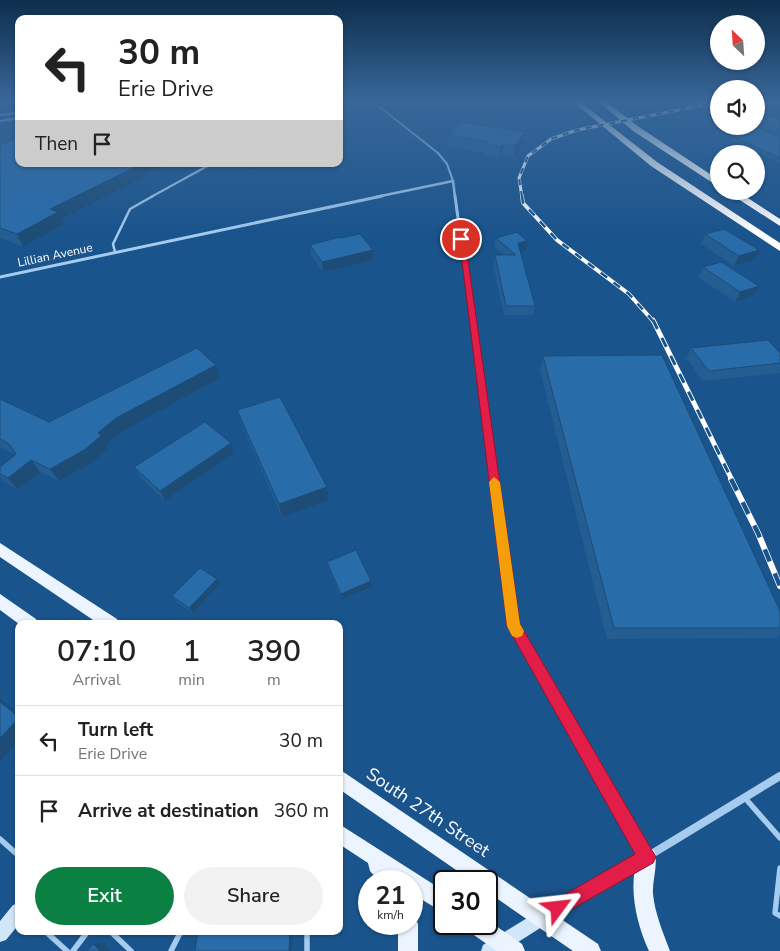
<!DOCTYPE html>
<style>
body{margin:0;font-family:"Nunito Sans",sans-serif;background:#f2f2f2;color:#222;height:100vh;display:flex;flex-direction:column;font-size:19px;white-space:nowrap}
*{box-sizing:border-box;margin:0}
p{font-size:16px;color:#767676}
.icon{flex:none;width:28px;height:28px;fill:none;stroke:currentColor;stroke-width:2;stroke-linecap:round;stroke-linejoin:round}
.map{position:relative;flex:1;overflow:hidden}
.drawer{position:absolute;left:15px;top:620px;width:328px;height:315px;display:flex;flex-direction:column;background:#fff;border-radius:10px;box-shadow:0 1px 4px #0004}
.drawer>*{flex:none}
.banner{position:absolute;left:15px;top:15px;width:328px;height:152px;border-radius:10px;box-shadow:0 1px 4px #0004;background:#fff;color:#222;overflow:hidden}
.needle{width:32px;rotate:335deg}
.fabs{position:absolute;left:710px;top:15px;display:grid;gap:10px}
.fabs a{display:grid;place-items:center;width:55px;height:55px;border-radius:50%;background:#fff;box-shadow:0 1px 4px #0004;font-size:25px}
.speed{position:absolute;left:358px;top:870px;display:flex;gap:10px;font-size:25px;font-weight:700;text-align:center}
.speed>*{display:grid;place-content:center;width:65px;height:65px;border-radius:50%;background:#fff;box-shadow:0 1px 4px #0004;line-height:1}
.speed small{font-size:12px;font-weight:400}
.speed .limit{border:2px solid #111;border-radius:8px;background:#fff;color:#111}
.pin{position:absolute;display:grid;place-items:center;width:42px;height:42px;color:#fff;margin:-21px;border:2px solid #fff;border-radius:50%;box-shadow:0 1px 5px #0007}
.me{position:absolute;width:55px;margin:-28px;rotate:60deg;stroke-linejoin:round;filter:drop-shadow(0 0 4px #0008)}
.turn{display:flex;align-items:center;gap:18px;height:105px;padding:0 20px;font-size:22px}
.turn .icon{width:65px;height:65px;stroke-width:2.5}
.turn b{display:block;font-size:35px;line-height:42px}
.then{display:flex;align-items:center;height:48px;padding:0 20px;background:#0003;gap:10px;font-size:19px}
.eta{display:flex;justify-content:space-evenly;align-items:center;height:85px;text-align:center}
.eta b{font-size:30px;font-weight:600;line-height:35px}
.cta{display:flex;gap:10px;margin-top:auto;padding:10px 20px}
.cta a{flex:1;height:58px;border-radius:30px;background:#0b8043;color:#fff;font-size:20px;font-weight:600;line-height:58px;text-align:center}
.cta a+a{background:#f2f2f2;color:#222}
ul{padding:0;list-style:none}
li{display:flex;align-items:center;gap:15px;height:70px;padding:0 20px;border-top:1px solid #e0e0e0}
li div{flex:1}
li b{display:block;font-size:19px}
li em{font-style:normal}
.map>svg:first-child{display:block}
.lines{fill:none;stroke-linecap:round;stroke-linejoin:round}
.lane-far2{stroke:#a5cbee;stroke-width:2}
.lane-far1{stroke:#a5cbee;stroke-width:2.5}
.lane{stroke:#a5cbee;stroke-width:5.5}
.street-far4{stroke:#a5cbee;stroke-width:2.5}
.street-far3{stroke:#a5cbee;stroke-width:3}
.street-far2{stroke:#a5cbee;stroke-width:4.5}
.street-far1{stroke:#a5cbee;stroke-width:5.5}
.street{stroke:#a5cbee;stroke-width:8}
.secondary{fill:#d2e6fa;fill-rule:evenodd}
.primary{fill:#ecf5ff;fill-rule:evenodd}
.highway{fill:#fff;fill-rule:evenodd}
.rail-far3-casing{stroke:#fff;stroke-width:3}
.rail-far2-casing{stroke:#fff;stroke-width:4}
.rail-far1-casing{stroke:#fff;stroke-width:5}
.rail-casing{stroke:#fff;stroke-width:6}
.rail-far3{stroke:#1a548c;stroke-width:2;stroke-dasharray:6;stroke-linecap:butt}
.rail-far2{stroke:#1a548c;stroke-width:2.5;stroke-dasharray:8;stroke-linecap:butt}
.rail-far1{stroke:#1a548c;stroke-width:3;stroke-dasharray:10;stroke-linecap:butt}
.rail{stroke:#1a548c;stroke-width:4.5;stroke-dasharray:13;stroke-linecap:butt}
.wall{fill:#235d92}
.shaded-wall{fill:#1d4c77}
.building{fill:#296caa;stroke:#1d4c77}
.route{fill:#e11d48;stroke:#92132f}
.slow{fill:#f59e0b}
.labels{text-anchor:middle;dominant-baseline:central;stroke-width:5;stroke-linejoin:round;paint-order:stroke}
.far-street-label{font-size:12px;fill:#fff;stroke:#1a548c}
.near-street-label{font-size:18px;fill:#fff;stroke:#1a548c}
</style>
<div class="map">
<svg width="780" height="951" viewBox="0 0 780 951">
<rect width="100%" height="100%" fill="#1a548c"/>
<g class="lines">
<path class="lane-far2" d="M 372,101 L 438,153 L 447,164 L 453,181
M 756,107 L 780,102
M 0,115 L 19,113
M 0,121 L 19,118
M 151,197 L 211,164"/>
<path class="lane-far1" d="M 115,252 L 113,244 L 130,209 L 153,196"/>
<path class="lane" d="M 745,798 L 780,838
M 0,839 L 19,856
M 780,868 L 775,913 L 780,916
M 45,931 L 67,951
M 110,931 L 131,951
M 307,931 L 307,951
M 73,951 L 88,931
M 171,951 L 181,931"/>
<path class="street-far4" d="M 695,101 L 719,111
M 376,197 L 453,181 L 455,197"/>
<path class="street-far3" d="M 455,196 L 472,321
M 0,277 L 382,196"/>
<path class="street-far2" d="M 472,320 L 494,480"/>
<path class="street-far1" d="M 494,479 L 514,625 L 549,686"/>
<path class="street" d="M 548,685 L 645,855
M 650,855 L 780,776
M 546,915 L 641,861"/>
<path class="secondary" d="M 19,903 L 19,924 L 6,940 L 0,942 L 0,921 L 13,905 Z
M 542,909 L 548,911 L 550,917 L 548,923 L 504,951 L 481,951 L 483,945 Z"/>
<path class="primary" d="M 0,543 L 117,619 L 119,624 L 99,624 L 0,557 Z
M 0,594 L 36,619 L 38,624 L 19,624 L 0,610 Z
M 339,769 L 598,944 L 601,951 L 573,951 L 486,891 L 486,881 L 472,881 L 339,789 Z
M 339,824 L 444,891 L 444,913 L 411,893 L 411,881 L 379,881 L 370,871 L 368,863 L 339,844 Z
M 647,847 L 654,850 C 659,863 652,880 653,894 C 655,914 663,932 670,951 L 649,951 C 635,920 627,883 640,850 Z
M 411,915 L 415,917 L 418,924 L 418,951 L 398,951 L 398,924 L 411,924 Z
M 486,919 L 522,944 L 525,951 L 497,951 L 468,931 L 465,924 L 486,924 Z"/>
<path class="highway" d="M 572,101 L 579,101 L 657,162 L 780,243 L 780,251 L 651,166 Z
M 598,101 L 605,101 L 639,127 L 719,180 L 719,187 L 633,131 Z
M 726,191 L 737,191 L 780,219 L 780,226 Z"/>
<defs>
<path id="rail-far3" d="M 522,197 L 519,178 L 528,156 L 551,139 L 577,130 L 719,102"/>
<path id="rail-far2" d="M 522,196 L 523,203 L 557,240 L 629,294 L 653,321"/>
<path id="rail-far1" d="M 653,320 L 732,480"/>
<path id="rail" d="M 731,479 L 758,533 L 780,586"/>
</defs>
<use href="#rail-far3" class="rail-far3-casing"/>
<use href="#rail-far2" class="rail-far2-casing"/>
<use href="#rail-far1" class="rail-far1-casing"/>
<use href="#rail" class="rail-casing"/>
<use href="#rail-far3" class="rail-far3"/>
<use href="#rail-far2" class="rail-far2"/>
<use href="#rail-far1" class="rail-far1"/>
<use href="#rail" class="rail"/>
</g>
<path class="wall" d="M 780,118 L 780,136 L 756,125 L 757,120 Z
M 717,129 L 780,137 L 780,163 L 716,133 Z
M 449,135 L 523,144 L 514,158 L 501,155 L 499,158 L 484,156 L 485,153 L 448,147 Z
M 0,145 L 61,219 L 64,224 L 23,247 L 0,238 Z
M 705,234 L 754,260 L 734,266 L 701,244 Z
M 341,238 L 373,250 L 373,260 L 323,272 L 311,255 L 310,245 Z
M 496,238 L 526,250 L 520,251 L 535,306 L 533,315 L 504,315 L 493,265 L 495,255 L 504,255 L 494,247 Z
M 703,267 L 753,296 L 735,302 L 698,277 Z
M 691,348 L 780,363 L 780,373 L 703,381 L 686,358 Z
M 543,356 L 780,611 L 780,634 L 775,638 L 607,639 L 540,369 Z
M 220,378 L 123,431 L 106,445 L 108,449 L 92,463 L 59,481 L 40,472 L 18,490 L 6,483 L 0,477 L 0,467 L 16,455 L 0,447 L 0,399 L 49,422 Z
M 237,410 L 327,487 L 329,500 L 282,517 L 241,423 Z
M 234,453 L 165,501 L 140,477 L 134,467 Z
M 327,562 L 372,587 L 342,599 L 328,568 Z
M 220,584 L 193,613 L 176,602 L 172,596 Z"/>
<path class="shaded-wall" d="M 0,101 L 13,101 L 13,103 L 0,105 Z
M 525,132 L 523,144 L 514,158 L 515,146 Z
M 503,144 L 501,155 L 499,158 L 501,147 Z
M 141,164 L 168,164 L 61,219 L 64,224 L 23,247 L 17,234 L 50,209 Z
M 527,241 L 526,250 L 516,253 L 518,243 Z
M 373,250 L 373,260 L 323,272 L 322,262 Z
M 759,250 L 754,260 L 734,266 L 739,256 Z
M 759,286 L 753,296 L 735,302 L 740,292 Z
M 216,365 L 220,378 L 123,431 L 106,445 L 108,449 L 92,463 L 59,481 L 50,469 L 98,433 L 116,418 Z
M 231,443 L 234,453 L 165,501 L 160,491 Z
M 31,460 L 40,472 L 18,490 L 8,478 Z
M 327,487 L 329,500 L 282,517 L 279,504 Z
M 217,579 L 220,584 L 193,613 L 189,608 Z
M 371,581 L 372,587 L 342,599 L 341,594 Z
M 0,699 L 19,714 L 19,717 L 0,702 Z
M 19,718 L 19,741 L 0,761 L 0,738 Z
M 290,931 L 293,931 L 292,951 L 289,951 Z
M 103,943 L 110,951 L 100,951 L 93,944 Z"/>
<path class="building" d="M 774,116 L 780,118 L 780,130 L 757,120 Z
M 461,122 L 525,132 L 515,146 L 503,144 L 501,147 L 486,144 L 488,142 L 449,135 Z
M 729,126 L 755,126 L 780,137 L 780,158 L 717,129 Z
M 19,137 L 19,164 L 141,164 L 50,209 L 58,212 L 17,234 L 0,228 L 0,145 Z
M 724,229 L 759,250 L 739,256 L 705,234 Z
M 517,232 L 527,241 L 518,243 L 535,306 L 506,306 L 495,255 L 516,255 L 496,238 Z
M 360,234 L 373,250 L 322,262 L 310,245 L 340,237 L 341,238 Z
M 721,262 L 759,286 L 740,292 L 703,267 Z
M 768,340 L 780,353 L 780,363 L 709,371 L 691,348 Z
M 197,348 L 216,365 L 116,418 L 98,433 L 101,436 L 84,450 L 50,469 L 31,460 L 8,478 L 0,474 L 0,467 L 16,454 L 9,444 L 0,439 L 0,399 L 49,422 Z
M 662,355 L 780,611 L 780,628 L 614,628 L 543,356 Z
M 280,397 L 327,487 L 279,504 L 237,410 Z
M 205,422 L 231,443 L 160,491 L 134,467 Z
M 356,550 L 371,581 L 341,594 L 327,562 Z
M 200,568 L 217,579 L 189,608 L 172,596 Z
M 0,702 L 19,717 L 19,718 L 0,738 Z
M 198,931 L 290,931 L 289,951 L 195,951 Z
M 93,944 L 100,951 L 87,951 Z"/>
<linearGradient id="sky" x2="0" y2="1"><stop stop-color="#0e2e4d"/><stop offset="0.43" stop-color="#386799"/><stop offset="1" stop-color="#386799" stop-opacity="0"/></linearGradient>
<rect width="780" height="234" fill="url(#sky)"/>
<path class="route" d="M 459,237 L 465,239 L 520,624 L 656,857 L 653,863 L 558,917 L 552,914 L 549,908 L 552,902 L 635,854 L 507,626 Z"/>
<path class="slow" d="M 494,477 L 500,482 L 520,624 L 524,631 L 522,636 L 517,638 L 512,636 L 507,626 L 489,482 Z"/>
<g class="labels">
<g class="far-street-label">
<text transform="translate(55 255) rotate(-12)">Lillian Avenue</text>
</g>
<g class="near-street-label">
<text transform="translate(428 812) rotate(34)">South 27th Street</text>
</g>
</g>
</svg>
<div class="fabs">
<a><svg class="needle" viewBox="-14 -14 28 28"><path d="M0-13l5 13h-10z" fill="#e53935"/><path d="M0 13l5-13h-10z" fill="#767676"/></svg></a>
<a><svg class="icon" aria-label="sound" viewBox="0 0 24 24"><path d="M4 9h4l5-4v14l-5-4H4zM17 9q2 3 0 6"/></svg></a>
<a><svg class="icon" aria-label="search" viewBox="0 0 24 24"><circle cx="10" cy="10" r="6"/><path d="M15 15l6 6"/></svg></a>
</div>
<div class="speed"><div>21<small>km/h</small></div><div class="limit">30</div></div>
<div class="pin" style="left:461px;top:239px;background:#d93025"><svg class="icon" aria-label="arrive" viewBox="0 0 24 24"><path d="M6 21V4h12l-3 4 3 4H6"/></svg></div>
<svg class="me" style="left:558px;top:908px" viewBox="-20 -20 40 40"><path d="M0-17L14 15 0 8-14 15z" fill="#e11d48" stroke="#fff" stroke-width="4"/></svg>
<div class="banner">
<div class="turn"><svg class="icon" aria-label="left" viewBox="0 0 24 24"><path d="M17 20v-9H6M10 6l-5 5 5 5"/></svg><div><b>30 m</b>Erie Drive</div></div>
<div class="then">Then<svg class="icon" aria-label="arrive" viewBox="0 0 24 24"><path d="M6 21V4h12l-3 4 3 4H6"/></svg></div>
</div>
<section class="drawer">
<div class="eta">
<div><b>07:10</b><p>Arrival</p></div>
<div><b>1</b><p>min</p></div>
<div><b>390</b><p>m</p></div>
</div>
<ul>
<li><svg class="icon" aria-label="left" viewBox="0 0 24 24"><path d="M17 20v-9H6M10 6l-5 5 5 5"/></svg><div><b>Turn left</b><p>Erie Drive</p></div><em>30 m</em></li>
<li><svg class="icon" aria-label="arrive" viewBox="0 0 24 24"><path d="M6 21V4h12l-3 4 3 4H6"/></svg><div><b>Arrive at destination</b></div><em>360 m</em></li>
</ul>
<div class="cta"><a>Exit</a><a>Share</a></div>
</section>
</div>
